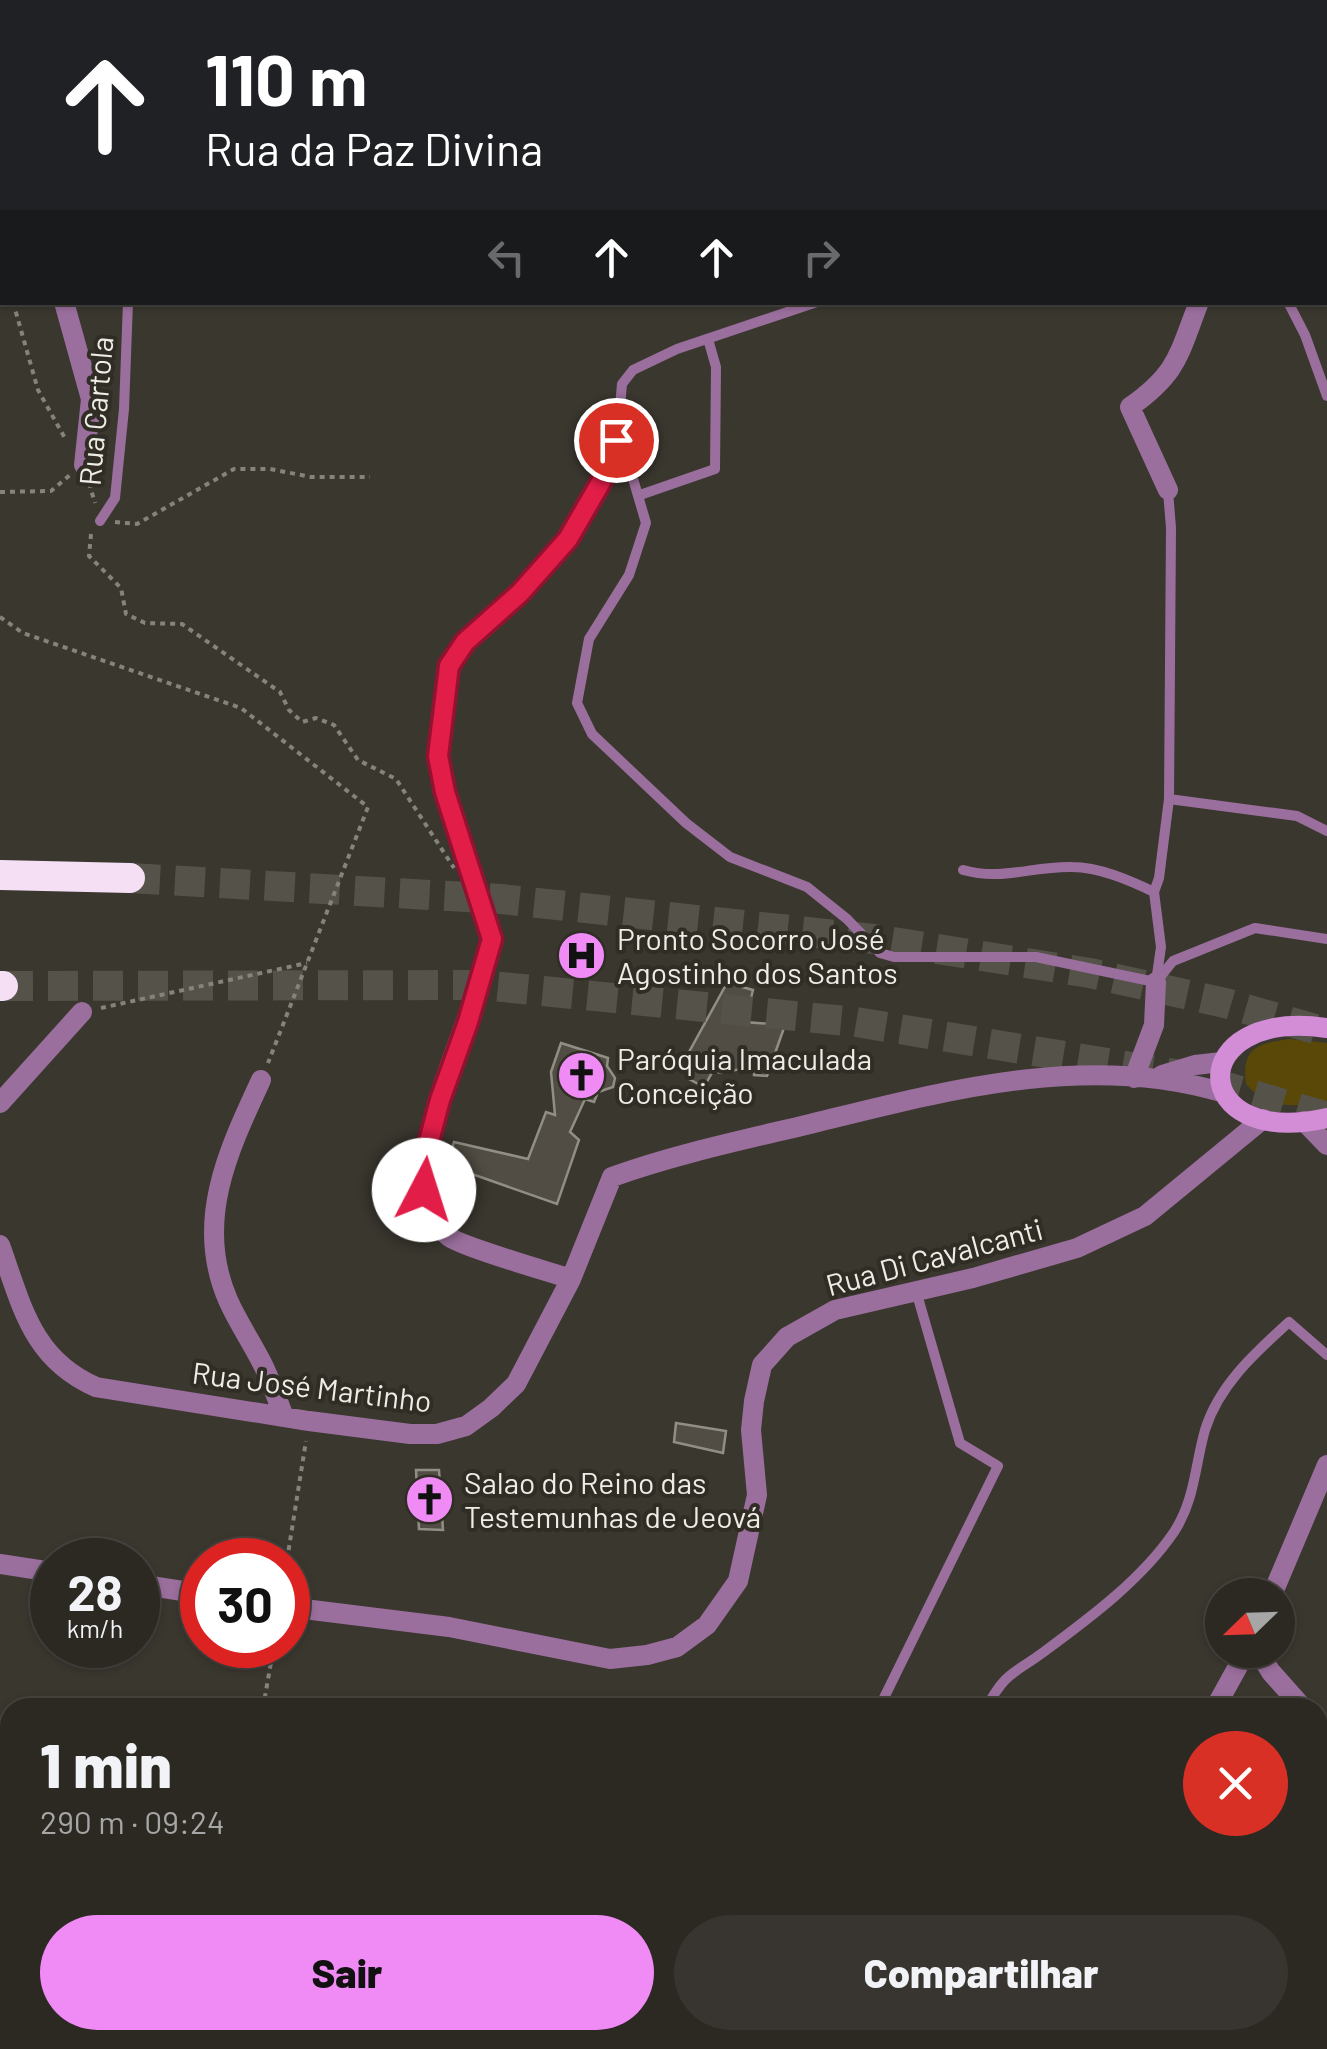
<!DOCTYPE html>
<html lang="pt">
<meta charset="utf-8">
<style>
body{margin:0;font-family:Barlow,sans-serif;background:#383530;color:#f1f3f6;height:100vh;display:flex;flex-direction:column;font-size:38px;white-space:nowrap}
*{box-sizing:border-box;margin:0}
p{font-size:32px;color:#a6a6a6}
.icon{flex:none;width:55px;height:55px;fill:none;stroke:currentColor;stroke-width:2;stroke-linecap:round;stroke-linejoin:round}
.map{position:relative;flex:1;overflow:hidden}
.details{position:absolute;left:0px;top:1698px;width:1328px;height:352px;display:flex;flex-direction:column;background:#2c2923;border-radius:30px 30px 0 0;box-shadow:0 2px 8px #0004,0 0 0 2px #484541}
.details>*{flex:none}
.banner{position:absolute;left:0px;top:0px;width:1328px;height:305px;box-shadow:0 2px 8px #0004,0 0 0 2px #484541;background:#202124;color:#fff;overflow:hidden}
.needle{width:65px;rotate:247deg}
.tools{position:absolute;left:1205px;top:1578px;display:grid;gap:20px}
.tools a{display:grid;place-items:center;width:90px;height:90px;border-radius:50%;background:#2c2923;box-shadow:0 2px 8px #0004,0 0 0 2px #484541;font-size:50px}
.speed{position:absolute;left:30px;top:1538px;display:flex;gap:20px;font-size:50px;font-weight:700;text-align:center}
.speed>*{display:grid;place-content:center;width:130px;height:130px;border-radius:50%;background:#2c2923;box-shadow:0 2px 8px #0004,0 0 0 2px #484541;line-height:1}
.speed small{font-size:25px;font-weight:400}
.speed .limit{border:15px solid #d22;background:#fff;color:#111}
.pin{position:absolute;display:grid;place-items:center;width:85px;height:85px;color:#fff;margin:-42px;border:5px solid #fff;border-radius:50%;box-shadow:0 2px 10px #0007}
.me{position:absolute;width:110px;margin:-55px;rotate:5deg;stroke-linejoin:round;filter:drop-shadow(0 0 8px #0008)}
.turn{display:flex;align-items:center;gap:35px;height:210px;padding:0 40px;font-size:45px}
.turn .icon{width:130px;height:130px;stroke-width:2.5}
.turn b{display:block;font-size:70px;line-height:85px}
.lanes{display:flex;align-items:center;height:95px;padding:0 40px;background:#0003;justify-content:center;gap:50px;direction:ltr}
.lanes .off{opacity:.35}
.round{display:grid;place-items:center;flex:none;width:105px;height:105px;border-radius:52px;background:#383530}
.head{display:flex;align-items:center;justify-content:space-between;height:170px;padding:0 40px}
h1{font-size:60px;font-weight:800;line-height:75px}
.button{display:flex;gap:20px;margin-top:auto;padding:20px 40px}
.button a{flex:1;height:115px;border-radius:60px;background:#f08bf6;color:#111;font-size:40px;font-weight:800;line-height:115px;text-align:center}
.button a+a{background:#383530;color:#f1f3f6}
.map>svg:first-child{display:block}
.green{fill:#5a4808}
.building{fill:#514d44;stroke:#918e84;stroke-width:2.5}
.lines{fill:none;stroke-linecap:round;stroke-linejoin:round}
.highway-tunnel{stroke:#55524a;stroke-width:30;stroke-dasharray:30 15;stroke-linecap:butt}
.path{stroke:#86837c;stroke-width:4;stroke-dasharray:5 5;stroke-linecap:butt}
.lane{stroke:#9b6f9d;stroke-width:10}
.street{stroke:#9b6f9d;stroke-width:20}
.secondary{stroke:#d28dd6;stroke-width:20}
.highway{stroke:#f4dff5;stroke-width:30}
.route-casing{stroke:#92132f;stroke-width:25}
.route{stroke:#e11d48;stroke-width:18}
.labels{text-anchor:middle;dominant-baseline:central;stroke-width:8;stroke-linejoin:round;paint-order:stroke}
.street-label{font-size:30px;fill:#eeece6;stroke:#302d25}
.poi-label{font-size:30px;fill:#eeece6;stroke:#302d25;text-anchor:start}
</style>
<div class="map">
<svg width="1327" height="2049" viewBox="0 0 1327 2049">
<rect width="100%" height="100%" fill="#3a372f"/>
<path class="green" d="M 1289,1039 L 1327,1043 L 1327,1101 C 1297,1108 1267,1109 1246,1084 C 1241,1047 1258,1044 1289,1039 Z"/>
<path class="building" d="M 727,983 L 753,990 L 745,1022 L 785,1025 L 767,1076 L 754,1075 L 754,1066 L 722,1073 L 713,1071 L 704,1087 L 689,1079 L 697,1060 L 689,1052 Z
M 561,1043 L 608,1058 L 607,1066 L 615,1078 L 613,1087 L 598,1092 L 594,1102 L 585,1099 L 570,1132 L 579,1140 L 557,1204 L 455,1168 L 455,1160 L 449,1157 L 454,1142 L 528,1159 L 546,1112 L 555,1115 L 551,1072 Z
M 676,1423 L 726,1431 L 723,1453 L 674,1442 Z
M 416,1470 L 439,1470 L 443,1530 L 419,1529 Z"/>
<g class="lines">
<path class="highway-tunnel" d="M 130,878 L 501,899 L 874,939 L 1090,973 L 1229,1004 L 1315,1029
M 3,986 L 482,985 L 856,1022 L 1193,1077 L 1327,1117"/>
<path class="path" d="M 0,168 L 2,150
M 0,255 L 2,265
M 13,302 L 38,390 L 66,440
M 89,483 L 95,503
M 0,492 L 51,491 L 70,475
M 115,522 L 137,524 L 234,469 L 270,469 L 311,477 L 370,477
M 91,534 L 89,556 L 121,588 L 126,614 L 145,623 L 182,624 L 280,692 L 289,710 L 302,722 L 316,718 L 334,725 L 358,760 L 396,779 L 454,868
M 0,617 L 23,633 L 241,708 L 368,807 L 268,1063
M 101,1008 L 307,963
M 287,1560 L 306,1441
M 263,1708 L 274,1645"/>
<path class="lane" d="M 419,2 L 421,0
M 619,2 L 622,0
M 1208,2 L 1208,0
M 1325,42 L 1327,42
M 1325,121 L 1327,122
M 1288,302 L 1305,335 L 1327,396
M 617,440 L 629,465 L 646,523 L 629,575 L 589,639 L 577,703 L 592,734 L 686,823 L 730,857 L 807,887 L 847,919 L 880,953 L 894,957 L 1036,957 L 1155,982
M 640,495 L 715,469 L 716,367 L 708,339
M 100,521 L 115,498 L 124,409 L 128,302
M 1169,799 L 1297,816 L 1327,831
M 963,870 C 1003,881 1032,866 1072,867 C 1099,867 1129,880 1154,892
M 478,894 L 445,792 L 439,755 L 449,666 L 465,642 L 520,593 L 569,539 L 601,481 L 617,440 L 622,384 L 633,370 L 677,349 L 817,302
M 1157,981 L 1173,961 L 1255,928 L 1327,939
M 1156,982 L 1161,947 L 1154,892 L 1159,878 L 1169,799 L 1171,528 L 1168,491
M 879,1708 L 998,1466 L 960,1443 L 916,1291
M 986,1708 C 1007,1670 1013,1675 1045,1651 C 1091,1617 1142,1579 1174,1532 C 1195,1500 1195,1465 1205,1430 C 1219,1385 1255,1353 1289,1322 L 1327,1355"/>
<path class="street" d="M 1267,2 L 1267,0
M 0,17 L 2,21
M 64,302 L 91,399 L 84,465
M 1168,490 L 1130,407 C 1178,373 1178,356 1199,302
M 478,894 C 482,907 490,924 491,938 C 492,951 483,969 479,982 C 461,1047 390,1181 448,1236 C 459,1246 550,1272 571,1279
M 1162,1075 L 1195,1065 L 1222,1062
M 1134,1078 L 1154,1025 L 1156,982
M 261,1080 C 228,1151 194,1222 228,1300 C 238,1323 253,1344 264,1367 C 272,1384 278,1401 284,1417
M 0,1103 L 82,1012
M 1304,1121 L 1327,1145
M 0,1245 C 22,1306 32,1359 96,1387 L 309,1421 L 410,1434 L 437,1434 L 466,1426 L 491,1408 L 516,1384 L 571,1279 L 612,1177 C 676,1154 743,1140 810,1124 C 944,1091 1085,1052 1221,1092
M 0,1564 L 52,1572
M 138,1584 L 202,1594
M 1272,1595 L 1327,1465
M 288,1607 L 449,1627 L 610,1659 L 647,1655 L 677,1647 L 707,1625 L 738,1581 L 757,1495 L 751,1430 L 754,1401 L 762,1365 L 787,1337 L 835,1310 L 973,1278 L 1077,1248 L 1145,1216 L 1263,1119
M 1257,1650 L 1271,1672 L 1303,1708
M 1215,1708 L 1247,1650
M 1318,1726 L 1327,1738
M 0,1739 L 10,1740
M 0,1824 L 10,1838
M 0,1914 L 10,1915
M 743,2040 L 765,2049
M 1051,2040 L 1055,2049
M 1250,2040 L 1254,2049
M 846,2049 L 850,2040"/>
<path class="secondary" d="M 1327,1028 C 1183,1007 1186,1150 1327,1118"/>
<path class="highway" d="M 0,875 L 130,878
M 0,986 L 3,986"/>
</g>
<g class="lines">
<defs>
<path id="route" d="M 424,1190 L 424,1160 L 440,1100 L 468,1022 L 492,939 L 445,792 L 438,756 L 449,666 L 465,642 L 520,593 L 568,539 L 601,482 L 616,440"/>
</defs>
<use href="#route" class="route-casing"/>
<use href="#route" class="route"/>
</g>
<defs>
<symbol id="hospital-disc" viewBox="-11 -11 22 22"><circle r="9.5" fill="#f08bf6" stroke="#302d25"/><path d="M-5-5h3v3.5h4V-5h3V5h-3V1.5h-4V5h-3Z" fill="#111"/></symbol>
<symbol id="church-disc" viewBox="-11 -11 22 22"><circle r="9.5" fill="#f08bf6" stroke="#302d25"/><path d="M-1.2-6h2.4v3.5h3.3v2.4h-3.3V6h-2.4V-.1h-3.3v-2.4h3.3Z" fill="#111"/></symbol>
</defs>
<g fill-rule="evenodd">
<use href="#hospital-disc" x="554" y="928" width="55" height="55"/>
<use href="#church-disc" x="554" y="1048" width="55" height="55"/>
<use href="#church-disc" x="402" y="1472" width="55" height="55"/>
</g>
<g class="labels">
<g class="street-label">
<text transform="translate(95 411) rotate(-85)">Rua Cartola</text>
<text transform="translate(934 1256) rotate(-15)">Rua Di Cavalcanti</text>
<text transform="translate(312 1386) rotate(7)">Rua José Martinho</text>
</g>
<g class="poi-label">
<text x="617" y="938">Pronto Socorro José<tspan x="617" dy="34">Agostinho dos Santos</tspan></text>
<text x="617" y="1058">Paróquia Imaculada<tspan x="617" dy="34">Conceição</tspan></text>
<text x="464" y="1482">Salao do Reino das<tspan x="464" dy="34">Testemunhas de Jeová</tspan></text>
</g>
</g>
</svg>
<div class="tools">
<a><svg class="needle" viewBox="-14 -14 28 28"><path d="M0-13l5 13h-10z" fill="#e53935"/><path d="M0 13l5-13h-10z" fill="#a6a6a6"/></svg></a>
</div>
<div class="speed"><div>28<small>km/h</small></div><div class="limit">30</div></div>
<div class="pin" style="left:616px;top:440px;background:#d93025"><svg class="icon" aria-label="arrive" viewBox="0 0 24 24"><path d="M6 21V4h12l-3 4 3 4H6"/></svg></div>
<svg class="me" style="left:424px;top:1190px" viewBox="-20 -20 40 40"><circle r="19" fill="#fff"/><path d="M0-13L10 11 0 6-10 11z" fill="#e11d48"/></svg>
<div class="banner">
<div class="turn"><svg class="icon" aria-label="ahead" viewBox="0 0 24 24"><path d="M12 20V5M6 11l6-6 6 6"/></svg><div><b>110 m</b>Rua da Paz Divina</div></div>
<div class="lanes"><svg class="icon off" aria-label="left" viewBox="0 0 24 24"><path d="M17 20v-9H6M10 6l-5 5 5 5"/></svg><svg class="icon" aria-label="ahead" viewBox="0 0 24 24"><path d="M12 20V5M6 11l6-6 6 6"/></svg><svg class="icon" aria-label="ahead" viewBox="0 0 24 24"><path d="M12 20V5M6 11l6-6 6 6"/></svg><svg class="icon off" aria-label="right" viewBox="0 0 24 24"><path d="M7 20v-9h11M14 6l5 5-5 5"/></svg></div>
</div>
<section class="details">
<div class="head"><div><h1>1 min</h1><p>290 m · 09:24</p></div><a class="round" style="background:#d93025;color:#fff"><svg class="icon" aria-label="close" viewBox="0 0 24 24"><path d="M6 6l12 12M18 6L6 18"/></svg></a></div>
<div class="button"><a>Sair</a><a>Compartilhar</a></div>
</section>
</div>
